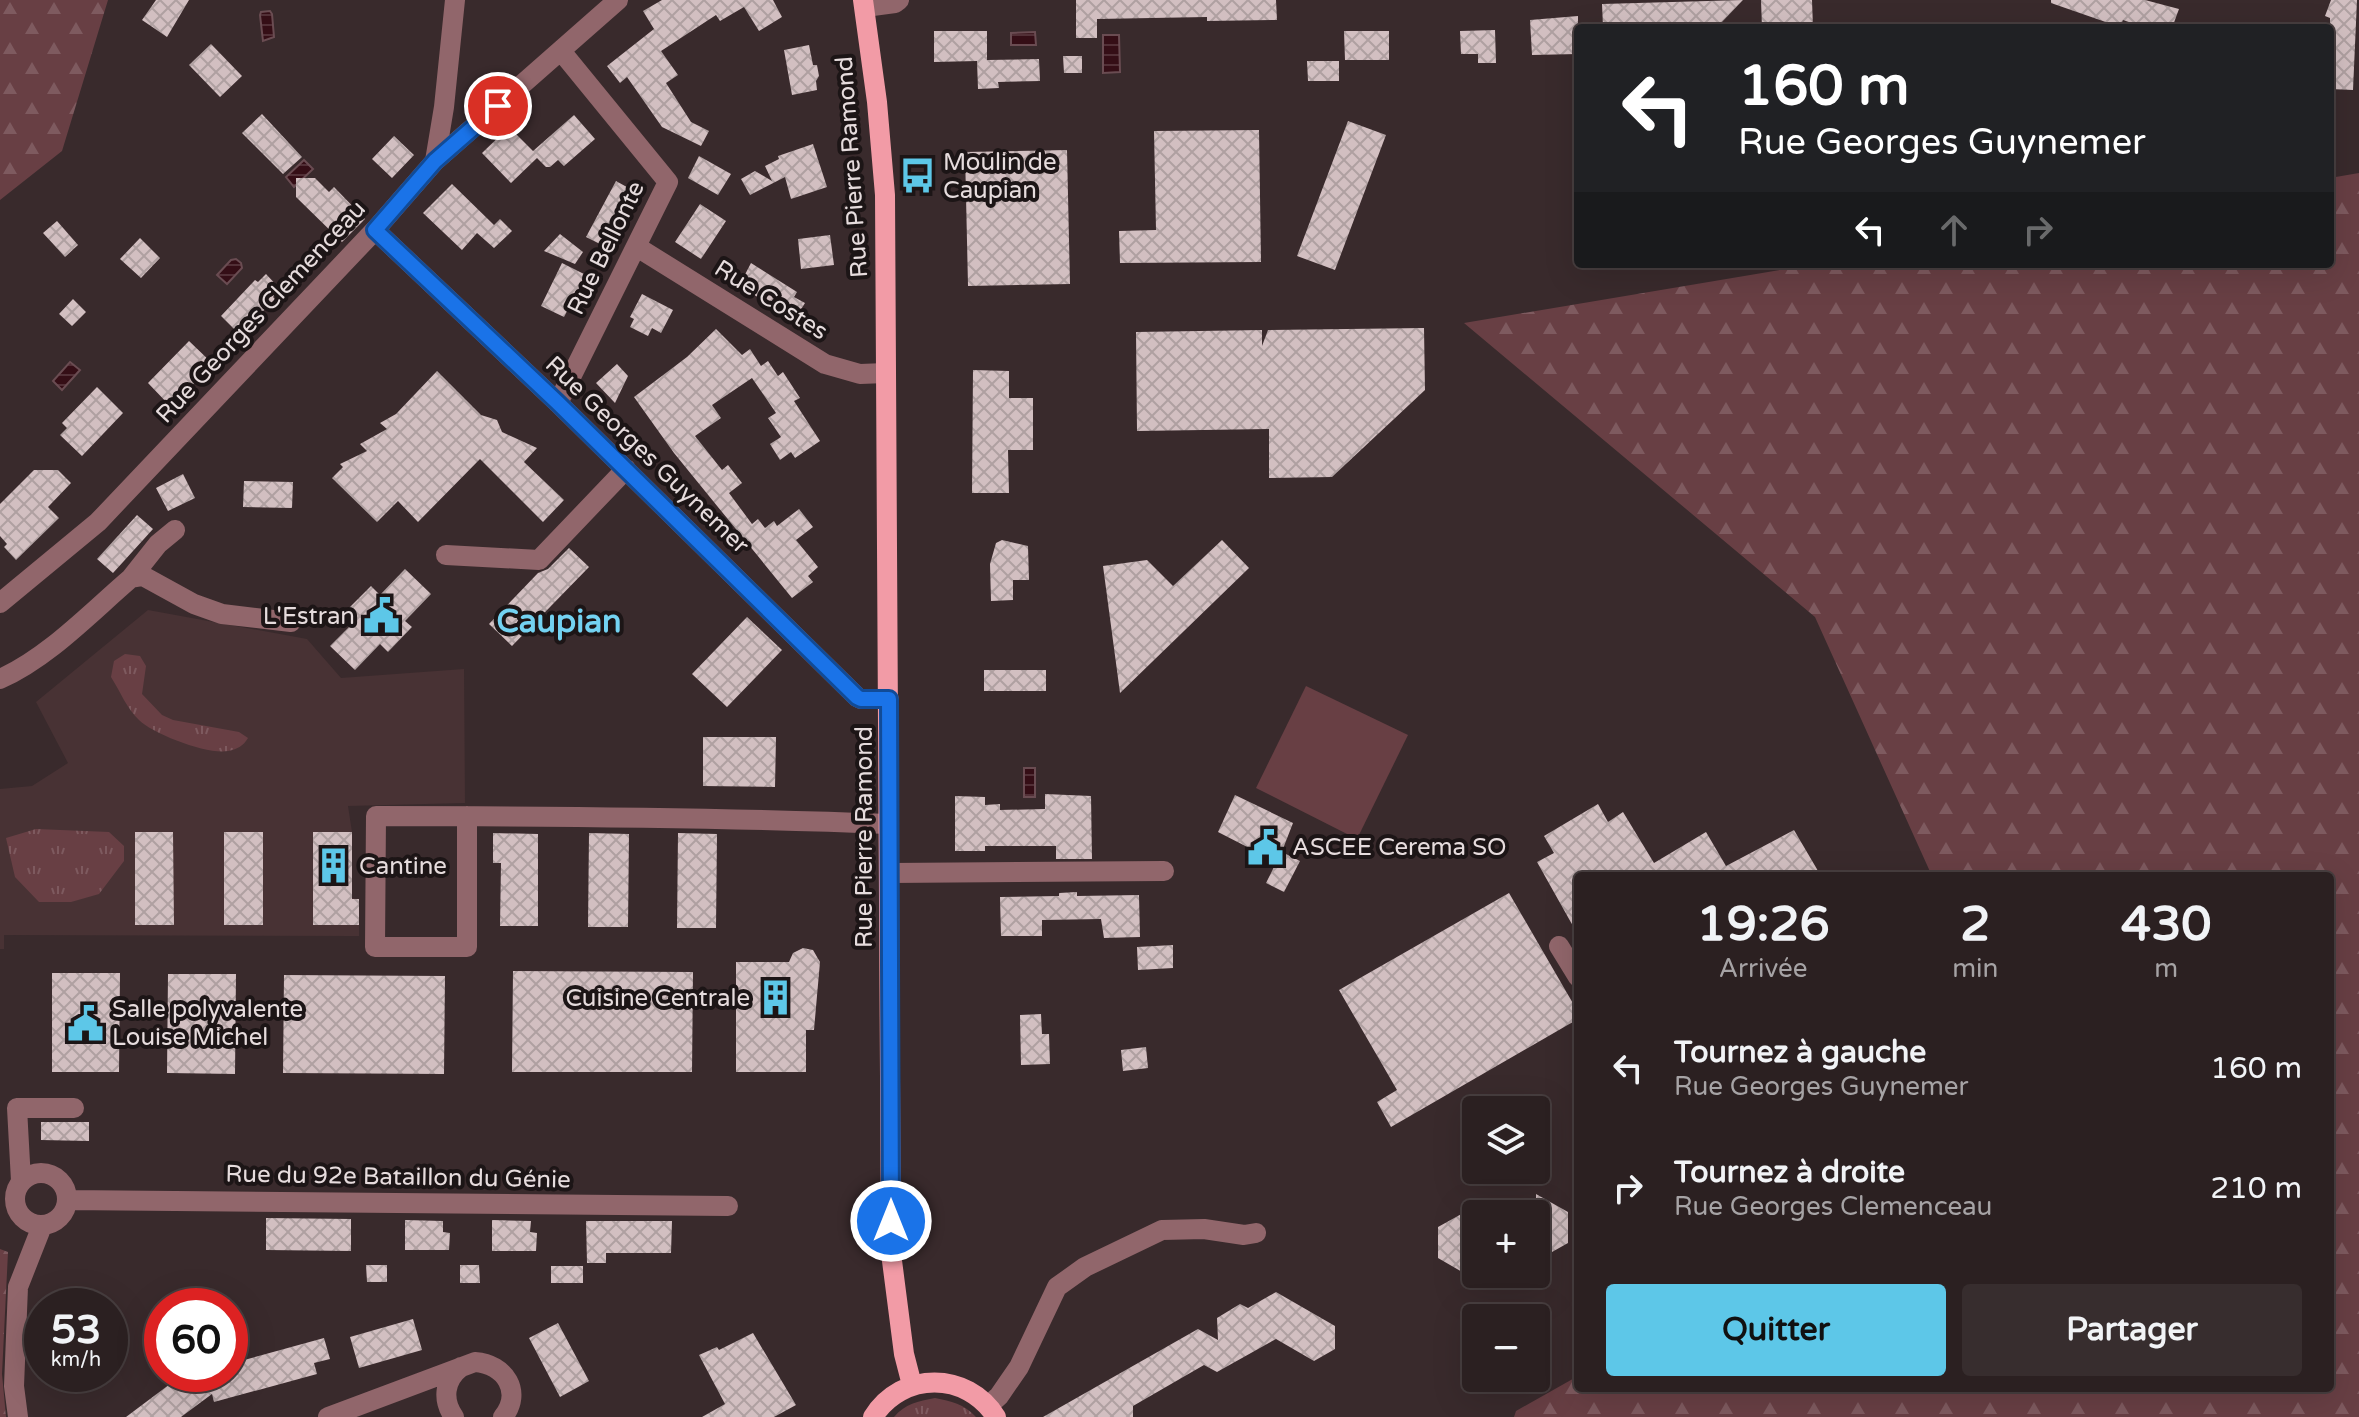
<!DOCTYPE html>
<html lang="fr">
<meta charset="utf-8">
<style>
body{margin:0;font-family:"Varela Round",sans-serif;background:#372d2e;color:#f1f3f6;height:100vh;display:flex;flex-direction:column;font-size:30px;white-space:nowrap}
*{box-sizing:border-box;margin:0}
p{font-size:26px;color:#a6a3a5}
.icon{flex:none;width:44px;height:44px;fill:none;stroke:currentColor;stroke-width:2;stroke-linecap:round;stroke-linejoin:round}
.map{position:relative;flex:1;overflow:hidden}
.side{position:absolute;left:1574px;top:872px;width:760px;height:520px;display:flex;flex-direction:column;background:#2b2021;border-radius:8px;box-shadow:0 8px 32px #0002,0 0 0 2px #473e3f}
.side>*{flex:none}
.banner{position:absolute;left:1574px;top:24px;width:760px;height:244px;border-radius:8px;box-shadow:0 8px 32px #0002,0 0 0 2px #473e3f;background:#202124;color:#fff;overflow:hidden}
.fabs{position:absolute;left:1462px;top:1096px;display:grid;gap:16px}
.fabs a{display:grid;place-items:center;width:88px;height:88px;border-radius:8px;background:#2b2021;box-shadow:0 8px 32px #0002,0 0 0 2px #473e3f;font-size:40px}
.speed{position:absolute;left:24px;top:1288px;display:flex;gap:16px;font-size:40px;font-weight:700;text-align:center}
.speed>*{display:grid;place-content:center;width:104px;height:104px;border-radius:50%;background:#2b2021;box-shadow:0 8px 32px #0002,0 0 0 2px #473e3f;line-height:1}
.speed small{font-size:20px;font-weight:400}
.speed .limit{border:12px solid #d22;background:#fff;color:#111}
.pin{position:absolute;display:grid;place-items:center;width:68px;height:68px;color:#fff;margin:-34px;border:4px solid #fff;border-radius:50%;box-shadow:0 2px 8px #0007}
.me{position:absolute;width:88px;margin:-44px;rotate:0deg;stroke-linejoin:round;filter:drop-shadow(0 0 6px #0008)}
.turn{display:flex;align-items:center;gap:28px;height:168px;padding:0 32px;font-size:36px}
.turn .icon{width:104px;height:104px;stroke-width:2.5}
.turn b{display:block;font-size:56px;line-height:68px}
.lanes{display:flex;align-items:center;height:76px;padding:0 32px;background:#0003;justify-content:center;gap:40px;direction:ltr}
.lanes .off{opacity:.35}
.eta{display:flex;justify-content:space-evenly;align-items:center;height:136px;text-align:center}
.eta b{font-size:48px;font-weight:700;line-height:56px}
.action{display:flex;gap:16px;margin-top:auto;padding:16px 32px}
.action a{flex:1;height:92px;border-radius:8px;background:#5dc7e8;color:#111;font-size:32px;font-weight:700;line-height:92px;text-align:center}
.action a+a{background:#372d2e;color:#f1f3f6}
ul{padding:0;list-style:none}
li{display:flex;align-items:center;gap:24px;height:120px;padding:0 32px}
li div{flex:1}
li b{display:block;font-size:30px}
li em{font-style:normal}
.map>svg:first-child{display:block}
.built{fill:#483234}
.grass{fill:url(#grass-tufts)}
.forest{fill:url(#forest-firs)}
.pitch{fill:#683f44}
.water{fill:url(#water-rules);stroke:#6a4c52;stroke-width:2}
.building{fill:url(#building-cross-hatch)}
.lines{fill:none;stroke-linecap:round;stroke-linejoin:round}
.minor{stroke:#91666b;stroke-width:20}
.major{stroke:#f29ba6;stroke-width:20}
.route-casing{stroke:#114b97;stroke-width:20}
.route{stroke:#1a73e8;stroke-width:14}
.labels{text-anchor:middle;dominant-baseline:central;stroke-width:8;stroke-linejoin:round;paint-order:stroke}
.poi-label{font-size:24px;fill:#e6dcdd;stroke:#1c1516;text-anchor:start}
.street-label{font-size:24px;fill:#e6dcdd;stroke:#1c1516}
.district-label{font-size:32px;font-weight:bold;fill:#73d2f1;stroke:#1c1516}
</style>
<div class="map">
<svg width="2359" height="1417" viewBox="0 0 2359 1417">
<defs>
<pattern id="grass-tufts" width="24" height="20" patternUnits="userSpaceOnUse" patternTransform="scale(2)"><rect width="24" height="20" fill="#683f44"/><path d="M3 7l-1-3M5 7V3M7 7l1-3M15 17l-1-3M17 17v-4M19 17l1-3" fill="none" stroke="#7e5a5f"/></pattern>
<pattern id="forest-firs" width="22" height="20" patternUnits="userSpaceOnUse" patternTransform="scale(2)"><rect width="22" height="20" fill="#683f44"/><path d="M5 1l3.5 6h-7zM16 11l3.5 6h-7z" fill="#7e5a5f"/></pattern>
<pattern id="water-rules" width="6" height="5" patternUnits="userSpaceOnUse" patternTransform="scale(2)"><rect width="6" height="5" fill="#350e16"/><path d="M0 2.5h6" fill="none" stroke="#523037"/></pattern>
<pattern id="building-cross-hatch" width="8" height="8" patternUnits="userSpaceOnUse" patternTransform="scale(2)"><rect width="8" height="8" fill="#d2bfc1"/><path d="M0 0l8 8M0 8l8-8" fill="none" stroke="#afa0a1"/></pattern>
</defs>
<rect width="100%" height="100%" fill="#392a2c"/>
<path class="built" d="M 148,610 L 307,639 L 341,678 L 464,669 L 465,803 L 348,806 L 352,832 L 352,898 L 359,899 L 359,936 L 4,935 L 4,949 L 0,949 L 0,789 L 32,786 L 68,763 L 36,702 Z"/>
<path class="grass" d="M 125,654 L 140,656 L 146,666 L 142,694 L 162,715 L 173,720 L 239,732 L 248,738 C 243,746 238,749 228,751 C 208,755 153,734 139,720 C 127,709 120,691 111,677 L 114,661 Z
M 36,829 L 109,832 L 124,846 L 124,861 L 99,894 L 71,902 L 39,902 L 15,877 L 6,838 Z
M 935,1398 C 951,1401 964,1404 976,1417 L 894,1417 C 905,1404 918,1401 935,1398 Z"/>
<path class="forest" d="M 0,0 L 108,0 L 62,151 L 0,200 Z
M 2359,173 L 2359,1417 L 1514,1417 L 1516,1411 L 1578,1376 L 1578,1388 L 2330,1388 L 2330,876 L 1932,876 L 1815,617 L 1464,323 L 1816,264 L 2330,264 L 2330,178 Z
M 0,1249 L 8,1252 L 2,1374 L 6,1417 L 0,1417 Z"/>
<path class="pitch" d="M 1306,686 L 1408,735 L 1357,839 L 1256,788 Z"/>
<path class="water" d="M 270,11 L 272,14 L 274,37 L 263,41 L 260,15 L 261,12 Z
M 1035,32 L 1036,45 L 1011,45 L 1011,33 Z
M 1103,35 L 1119,35 L 1120,72 L 1103,73 Z
M 304,160 L 313,169 L 294,187 L 286,177 Z
M 236,259 L 241,263 L 242,268 L 227,284 L 217,275 L 231,260 Z
M 70,362 L 80,370 L 62,390 L 53,381 Z
M 1024,768 L 1035,768 L 1035,797 L 1024,797 Z"/>
<path class="building" d="M 156,0 L 189,0 L 167,37 L 142,20 Z
M 662,0 L 773,0 L 782,17 L 759,31 L 744,7 L 720,21 L 716,15 L 661,51 L 678,75 L 666,83 L 691,122 L 709,131 L 701,146 L 662,127 L 627,77 L 620,83 L 607,66 L 654,29 L 643,11 Z
M 1076,0 L 1276,0 L 1277,20 L 1207,21 L 1207,17 L 1097,19 L 1097,38 L 1076,38 Z
M 1743,0 L 1720,24 L 1709,24 L 1709,28 L 1603,27 L 1602,4 Z
M 1761,0 L 1812,0 L 1813,28 L 1762,28 Z
M 2051,0 L 2145,0 L 2179,9 L 2172,28 L 2146,28 L 2123,20 L 2120,27 L 2051,3 Z
M 2331,0 L 2357,0 L 2353,90 L 2330,89 L 2330,18 L 2325,16 Z
M 1578,16 L 1578,54 L 1532,55 L 1530,20 Z
M 1495,30 L 1496,63 L 1478,63 L 1478,54 L 1461,54 L 1460,31 Z
M 934,31 L 987,31 L 987,60 L 1039,59 L 1040,81 L 998,82 L 999,88 L 978,89 L 977,61 L 934,62 Z
M 1344,31 L 1389,31 L 1389,60 L 1345,60 Z
M 211,44 L 242,76 L 220,97 L 189,65 Z
M 809,45 L 813,65 L 817,65 L 819,76 L 816,81 L 817,90 L 792,95 L 784,50 Z
M 1063,56 L 1082,56 L 1082,73 L 1064,73 Z
M 1307,61 L 1339,61 L 1339,81 L 1308,81 Z
M 262,114 L 302,157 L 283,174 L 242,133 Z
M 574,115 L 595,139 L 564,166 L 558,160 L 550,167 L 546,167 L 537,158 L 511,183 L 482,153 L 509,127 L 533,151 Z
M 1348,121 L 1386,135 L 1335,270 L 1297,256 Z
M 1259,130 L 1261,262 L 1120,263 L 1119,231 L 1156,230 L 1154,131 Z
M 394,136 L 414,155 L 392,178 L 372,159 Z
M 813,144 L 827,187 L 791,199 L 785,177 L 750,195 L 741,179 L 755,171 L 772,181 L 765,166 L 779,159 L 778,156 Z
M 1067,150 L 1070,284 L 968,286 L 965,152 Z
M 699,156 L 731,174 L 718,195 L 688,178 Z
M 296,178 L 315,178 L 329,192 L 334,187 L 365,219 L 342,242 L 296,197 Z
M 616,181 L 634,191 L 606,247 L 586,237 Z
M 452,184 L 494,225 L 500,219 L 512,231 L 494,248 L 477,233 L 462,250 L 423,213 Z
M 700,204 L 726,221 L 701,259 L 675,242 Z
M 57,221 L 78,245 L 65,257 L 43,233 Z
M 560,234 L 583,252 L 575,264 L 544,251 Z
M 830,235 L 834,265 L 801,269 L 798,239 Z
M 140,238 L 160,258 L 141,278 L 120,259 Z
M 562,263 L 586,275 L 564,317 L 541,306 Z
M 751,263 L 797,292 L 794,297 L 805,303 L 795,319 L 739,286 Z
M 266,274 L 280,289 L 273,297 L 275,299 L 240,335 L 221,316 L 255,280 L 258,282 Z
M 642,294 L 673,310 L 661,333 L 652,328 L 648,336 L 630,327 L 634,319 L 630,317 Z
M 73,299 L 86,312 L 72,326 L 59,314 Z
M 1424,328 L 1425,390 L 1332,477 L 1269,478 L 1269,429 L 1137,431 L 1136,332 L 1262,330 L 1262,346 L 1268,330 Z
M 716,329 L 742,355 L 750,349 L 761,366 L 768,361 L 778,376 L 783,372 L 800,398 L 794,401 L 820,441 L 795,458 L 791,452 L 780,460 L 770,444 L 781,437 L 768,418 L 776,413 L 752,378 L 712,405 L 721,418 L 695,436 L 722,470 L 728,465 L 742,483 L 729,493 L 752,524 L 758,519 L 765,528 L 774,521 L 777,526 L 799,509 L 813,527 L 796,540 L 818,567 L 808,576 L 813,582 L 792,598 L 674,453 L 634,397 L 687,357 Z
M 189,341 L 213,364 L 171,407 L 148,383 Z
M 617,364 L 628,376 L 615,403 L 596,383 Z
M 973,370 L 1009,371 L 1009,398 L 1033,398 L 1033,450 L 1008,450 L 1009,493 L 972,493 Z
M 437,371 L 481,415 L 497,420 L 502,432 L 537,448 L 524,462 L 564,500 L 543,522 L 480,459 L 418,522 L 398,501 L 377,522 L 332,478 L 343,467 L 340,464 L 367,451 L 360,444 L 387,429 L 380,423 L 396,414 Z
M 97,387 L 123,413 L 82,456 L 60,435 L 67,428 L 62,423 Z
M 34,470 L 58,470 L 71,483 L 48,507 L 59,518 L 16,560 L 4,547 L 7,544 L 0,536 L 0,504 Z
M 183,474 L 195,498 L 168,511 L 156,488 Z
M 244,481 L 293,482 L 292,508 L 243,507 Z
M 137,515 L 153,529 L 113,573 L 97,559 Z
M 1002,540 L 1028,546 L 1029,580 L 1013,580 L 1013,600 L 991,601 L 990,564 L 996,543 Z
M 1222,540 L 1249,568 L 1120,693 L 1103,566 L 1147,560 L 1173,586 Z
M 569,548 L 589,567 L 512,646 L 489,624 L 538,573 L 548,569 Z
M 405,569 L 431,594 L 405,621 L 412,627 L 388,652 L 380,644 L 355,670 L 330,646 L 356,620 L 346,611 L 371,586 L 380,595 Z
M 747,617 L 782,650 L 727,707 L 692,674 Z
M 984,670 L 1046,670 L 1046,691 L 984,691 Z
M 703,737 L 776,737 L 775,787 L 703,786 Z
M 1045,794 L 1091,796 L 1092,859 L 1056,859 L 1056,846 L 985,846 L 985,851 L 955,851 L 955,796 L 985,797 L 985,805 L 1000,804 L 1000,810 L 1045,809 Z
M 1235,795 L 1293,823 L 1279,859 L 1282,852 L 1300,861 L 1284,892 L 1266,883 L 1274,867 L 1255,857 L 1257,852 L 1218,832 Z
M 1598,804 L 1608,822 L 1623,812 L 1654,863 L 1706,832 L 1726,866 L 1794,830 L 1821,876 L 1578,876 L 1578,935 L 1537,862 L 1554,853 L 1544,836 Z
M 135,832 L 173,832 L 174,925 L 135,925 Z
M 224,832 L 263,832 L 263,925 L 224,925 Z
M 313,832 L 352,832 L 352,899 L 359,899 L 359,925 L 313,925 Z
M 493,833 L 538,834 L 538,926 L 500,926 L 501,863 L 493,863 Z
M 589,833 L 629,834 L 628,927 L 588,927 Z
M 678,833 L 717,834 L 716,928 L 677,928 Z
M 1077,892 L 1077,896 L 1139,895 L 1140,937 L 1104,938 L 1101,919 L 1042,920 L 1042,936 L 1001,936 L 1000,897 L 1059,896 L 1059,893 Z
M 1509,893 L 1578,1012 L 1578,1019 L 1391,1127 L 1377,1102 L 1397,1090 L 1339,990 Z
M 1173,945 L 1173,968 L 1138,970 L 1137,947 Z
M 803,948 L 813,950 L 820,962 L 814,1030 L 806,1030 L 806,1072 L 736,1072 L 736,962 L 789,962 L 793,953 Z
M 513,971 L 693,972 L 692,1072 L 512,1072 Z
M 52,973 L 120,973 L 119,1072 L 52,1072 Z
M 168,974 L 236,974 L 235,1074 L 167,1073 Z
M 284,975 L 445,976 L 444,1074 L 283,1073 Z
M 1041,1014 L 1042,1034 L 1049,1034 L 1050,1064 L 1021,1065 L 1020,1015 Z
M 1146,1047 L 1148,1068 L 1123,1071 L 1121,1050 Z
M 41,1122 L 89,1122 L 89,1141 L 41,1140 Z
M 1536,1194 L 1568,1212 L 1568,1243 L 1536,1261 Z
M 1465,1212 L 1476,1218 L 1476,1280 L 1438,1258 L 1438,1227 Z
M 266,1218 L 351,1219 L 351,1251 L 266,1250 Z
M 405,1220 L 443,1221 L 443,1232 L 450,1233 L 449,1250 L 405,1250 Z
M 492,1220 L 531,1221 L 530,1232 L 537,1233 L 536,1251 L 492,1251 Z
M 586,1221 L 672,1221 L 671,1253 L 606,1253 L 606,1263 L 587,1263 Z
M 366,1265 L 387,1265 L 387,1282 L 367,1282 Z
M 460,1265 L 479,1265 L 480,1283 L 460,1283 Z
M 551,1266 L 583,1266 L 583,1283 L 551,1283 Z
M 1276,1292 L 1335,1326 L 1335,1349 L 1314,1361 L 1276,1339 L 1217,1372 L 1204,1365 L 1133,1406 L 1133,1417 L 1043,1417 L 1198,1329 L 1218,1340 L 1217,1318 L 1240,1304 L 1248,1308 Z
M 413,1319 L 422,1350 L 359,1368 L 350,1337 Z
M 558,1323 L 589,1381 L 560,1397 L 529,1338 Z
M 753,1333 L 796,1405 L 774,1417 L 702,1417 L 725,1404 L 699,1355 L 717,1347 L 719,1350 Z
M 324,1338 L 330,1359 L 314,1363 L 317,1374 L 214,1402 L 212,1394 L 181,1417 L 126,1417 L 178,1378 L 193,1374 L 230,1374 L 230,1364 Z"/>
<g class="lines">
<path class="minor" d="M 865,7 L 895,3 L 899,0
M 435,161 L 618,0
M 375,230 L 558,403 L 857,697 L 861,699 L 889,699
M 637,247 L 825,364 L 860,374 L 886,373
M 558,403 L 668,182 L 561,51
M 446,555 L 539,560 L 626,469
M 131,578 L 158,544 L 175,530
M 0,603 L 98,522 L 375,230 L 435,161 L 444,107 L 455,0
M 0,679 C 49,657 90,613 131,578 L 143,576 L 194,604 L 222,614 L 291,622
M 467,816 L 467,947 L 375,947 L 376,816 C 547,816 718,817 889,824
M 890,873 L 1164,871
M 1559,946 L 1578,977
M15 1199a26 26 0 1 1 52 0a26 26 0 1 1-52 0Z
M 21,1181 L 17,1108 L 74,1108
M 67,1200 L 728,1206
M 989,1405 L 999,1396 L 1019,1367 L 1057,1287 L 1085,1267 L 1162,1230 L 1204,1229 L 1244,1235 L 1256,1233
M 18,1417 L 14,1386 L 18,1287 L 42,1226
M 328,1417 L 475,1362 C 505,1364 523,1392 503,1417
M 454,1417 C 442,1400 444,1380 461,1367"/>
<path class="major" d="M 863,0 L 877,102 L 885,195 L 891,1253 L 904,1354 L 912,1385
M 873,1417 C 902,1371 967,1371 996,1417"/>
</g>
<g class="lines">
<defs>
<path id="route" d="M 498,106 L 435,161 L 375,230 L 558,403 L 857,697 L 861,699 L 889,699 L 891,1221"/>
</defs>
<use href="#route" class="route-casing"/>
<use href="#route" class="route"/>
</g>
<defs>
<symbol id="bus-bare" viewBox="-9 -9 18 18"><path d="M-5-6H5V4H4V6H2V4H-2V6H-4V4H-5ZM-3.5-4V0h7V-4ZM-3.5 1.2v1.5H-2V1.2ZM2 1.2v1.5H3.5V1.2Z" fill="#5dc7e8" stroke="#1c1516" stroke-width="2.5" paint-order="stroke"/></symbol>
<symbol id="civic-bare" viewBox="-9 -9 18 18"><path d="M-.6-6.5H3V-4.5H.6V-3L4-1V1h2V6H-6V1h2V-1L-.6-3ZM-1.2 2.5V6h2.4V2.5Z" fill="#5dc7e8" stroke="#1c1516" stroke-width="2.5" paint-order="stroke"/></symbol>
<symbol id="building-bare" viewBox="-9 -9 18 18"><path d="M-4-6H4V6H1V3H-1V6H-4ZM-2.5-4.3h1.7v1.8h-1.7ZM.8-4.3h1.7v1.8H.8ZM-2.5-1h1.7V.8h-1.7ZM.8-1h1.7V.8H.8Z" fill="#5dc7e8" stroke="#1c1516" stroke-width="2.5" paint-order="stroke"/></symbol>
</defs>
<g fill-rule="evenodd">
<use href="#bus-bare" x="892" y="150" width="51" height="51"/>
<use href="#civic-bare" x="356" y="590" width="51" height="51"/>
<use href="#civic-bare" x="1240" y="822" width="51" height="51"/>
<use href="#building-bare" x="308" y="840" width="51" height="51"/>
<use href="#building-bare" x="750" y="972" width="51" height="51"/>
<use href="#civic-bare" x="60" y="998" width="51" height="51"/>
</g>
<g class="labels">
<g class="poi-label">
<text x="943" y="162">Moulin de<tspan x="943" dy="28">Caupian</tspan></text>
<text x="355" y="616" text-anchor="end">L'Estran</text>
<text x="1292" y="847">ASCEE Cerema SO</text>
<text x="359" y="866">Cantine</text>
<text x="750" y="998" text-anchor="end">Cuisine Centrale</text>
<text x="112" y="1009">Salle polyvalente<tspan x="112" dy="28">Louise Michel</tspan></text>
</g>
<g class="street-label">
<text transform="translate(852 167) rotate(-94)">Rue Pierre Ramond</text>
<text transform="translate(606 248) rotate(-64)">Rue Bellonte</text>
<text transform="translate(771 300) rotate(32)">Rue Costes</text>
<text transform="translate(261 312) rotate(-47)">Rue Georges Clemenceau</text>
<text transform="translate(647 455) rotate(44)">Rue Georges Guynemer</text>
<text transform="translate(864 837) rotate(-90)">Rue Pierre Ramond</text>
<text transform="translate(398 1177) rotate(1)">Rue du 92e Bataillon du Génie</text>
</g>
<g class="district-label">
<text x="559" y="622">Caupian</text>
</g>
</g>
</svg>
<div class="fabs">
<a><svg class="icon" aria-label="layers" viewBox="0 0 24 24"><path d="M12 4l9 5-9 5-9-5zM3 14l9 5 9-5"/></svg></a>
<a>+</a>
<a>−</a>
</div>
<div class="speed"><div>53<small>km/h</small></div><div class="limit">60</div></div>
<div class="pin" style="left:498px;top:106px;background:#d93025"><svg class="icon" aria-label="arrive" viewBox="0 0 24 24"><path d="M6 21V4h12l-3 4 3 4H6"/></svg></div>
<svg class="me" style="left:891px;top:1221px" viewBox="-20 -20 40 40"><circle r="17" fill="#1a73e8" stroke="#fff" stroke-width="3"/><path d="M0-11L8 9 0 5-8 9z" fill="#fff"/></svg>
<div class="banner">
<div class="turn"><svg class="icon" aria-label="left" viewBox="0 0 24 24"><path d="M17 20v-9H6M10 6l-5 5 5 5"/></svg><div><b>160 m</b>Rue Georges Guynemer</div></div>
<div class="lanes"><svg class="icon" aria-label="left" viewBox="0 0 24 24"><path d="M17 20v-9H6M10 6l-5 5 5 5"/></svg><svg class="icon off" aria-label="ahead" viewBox="0 0 24 24"><path d="M12 20V5M6 11l6-6 6 6"/></svg><svg class="icon off" aria-label="right" viewBox="0 0 24 24"><path d="M7 20v-9h11M14 6l5 5-5 5"/></svg></div>
</div>
<section class="side">
<div class="eta">
<div><b>19:26</b><p>Arrivée</p></div>
<div><b>2</b><p>min</p></div>
<div><b>430</b><p>m</p></div>
</div>
<ul>
<li><svg class="icon" aria-label="left" viewBox="0 0 24 24"><path d="M17 20v-9H6M10 6l-5 5 5 5"/></svg><div><b>Tournez à gauche</b><p>Rue Georges Guynemer</p></div><em>160 m</em></li>
<li><svg class="icon" aria-label="right" viewBox="0 0 24 24"><path d="M7 20v-9h11M14 6l5 5-5 5"/></svg><div><b>Tournez à droite</b><p>Rue Georges Clemenceau</p></div><em>210 m</em></li>
</ul>
<div class="action"><a>Quitter</a><a>Partager</a></div>
</section>
</div>
